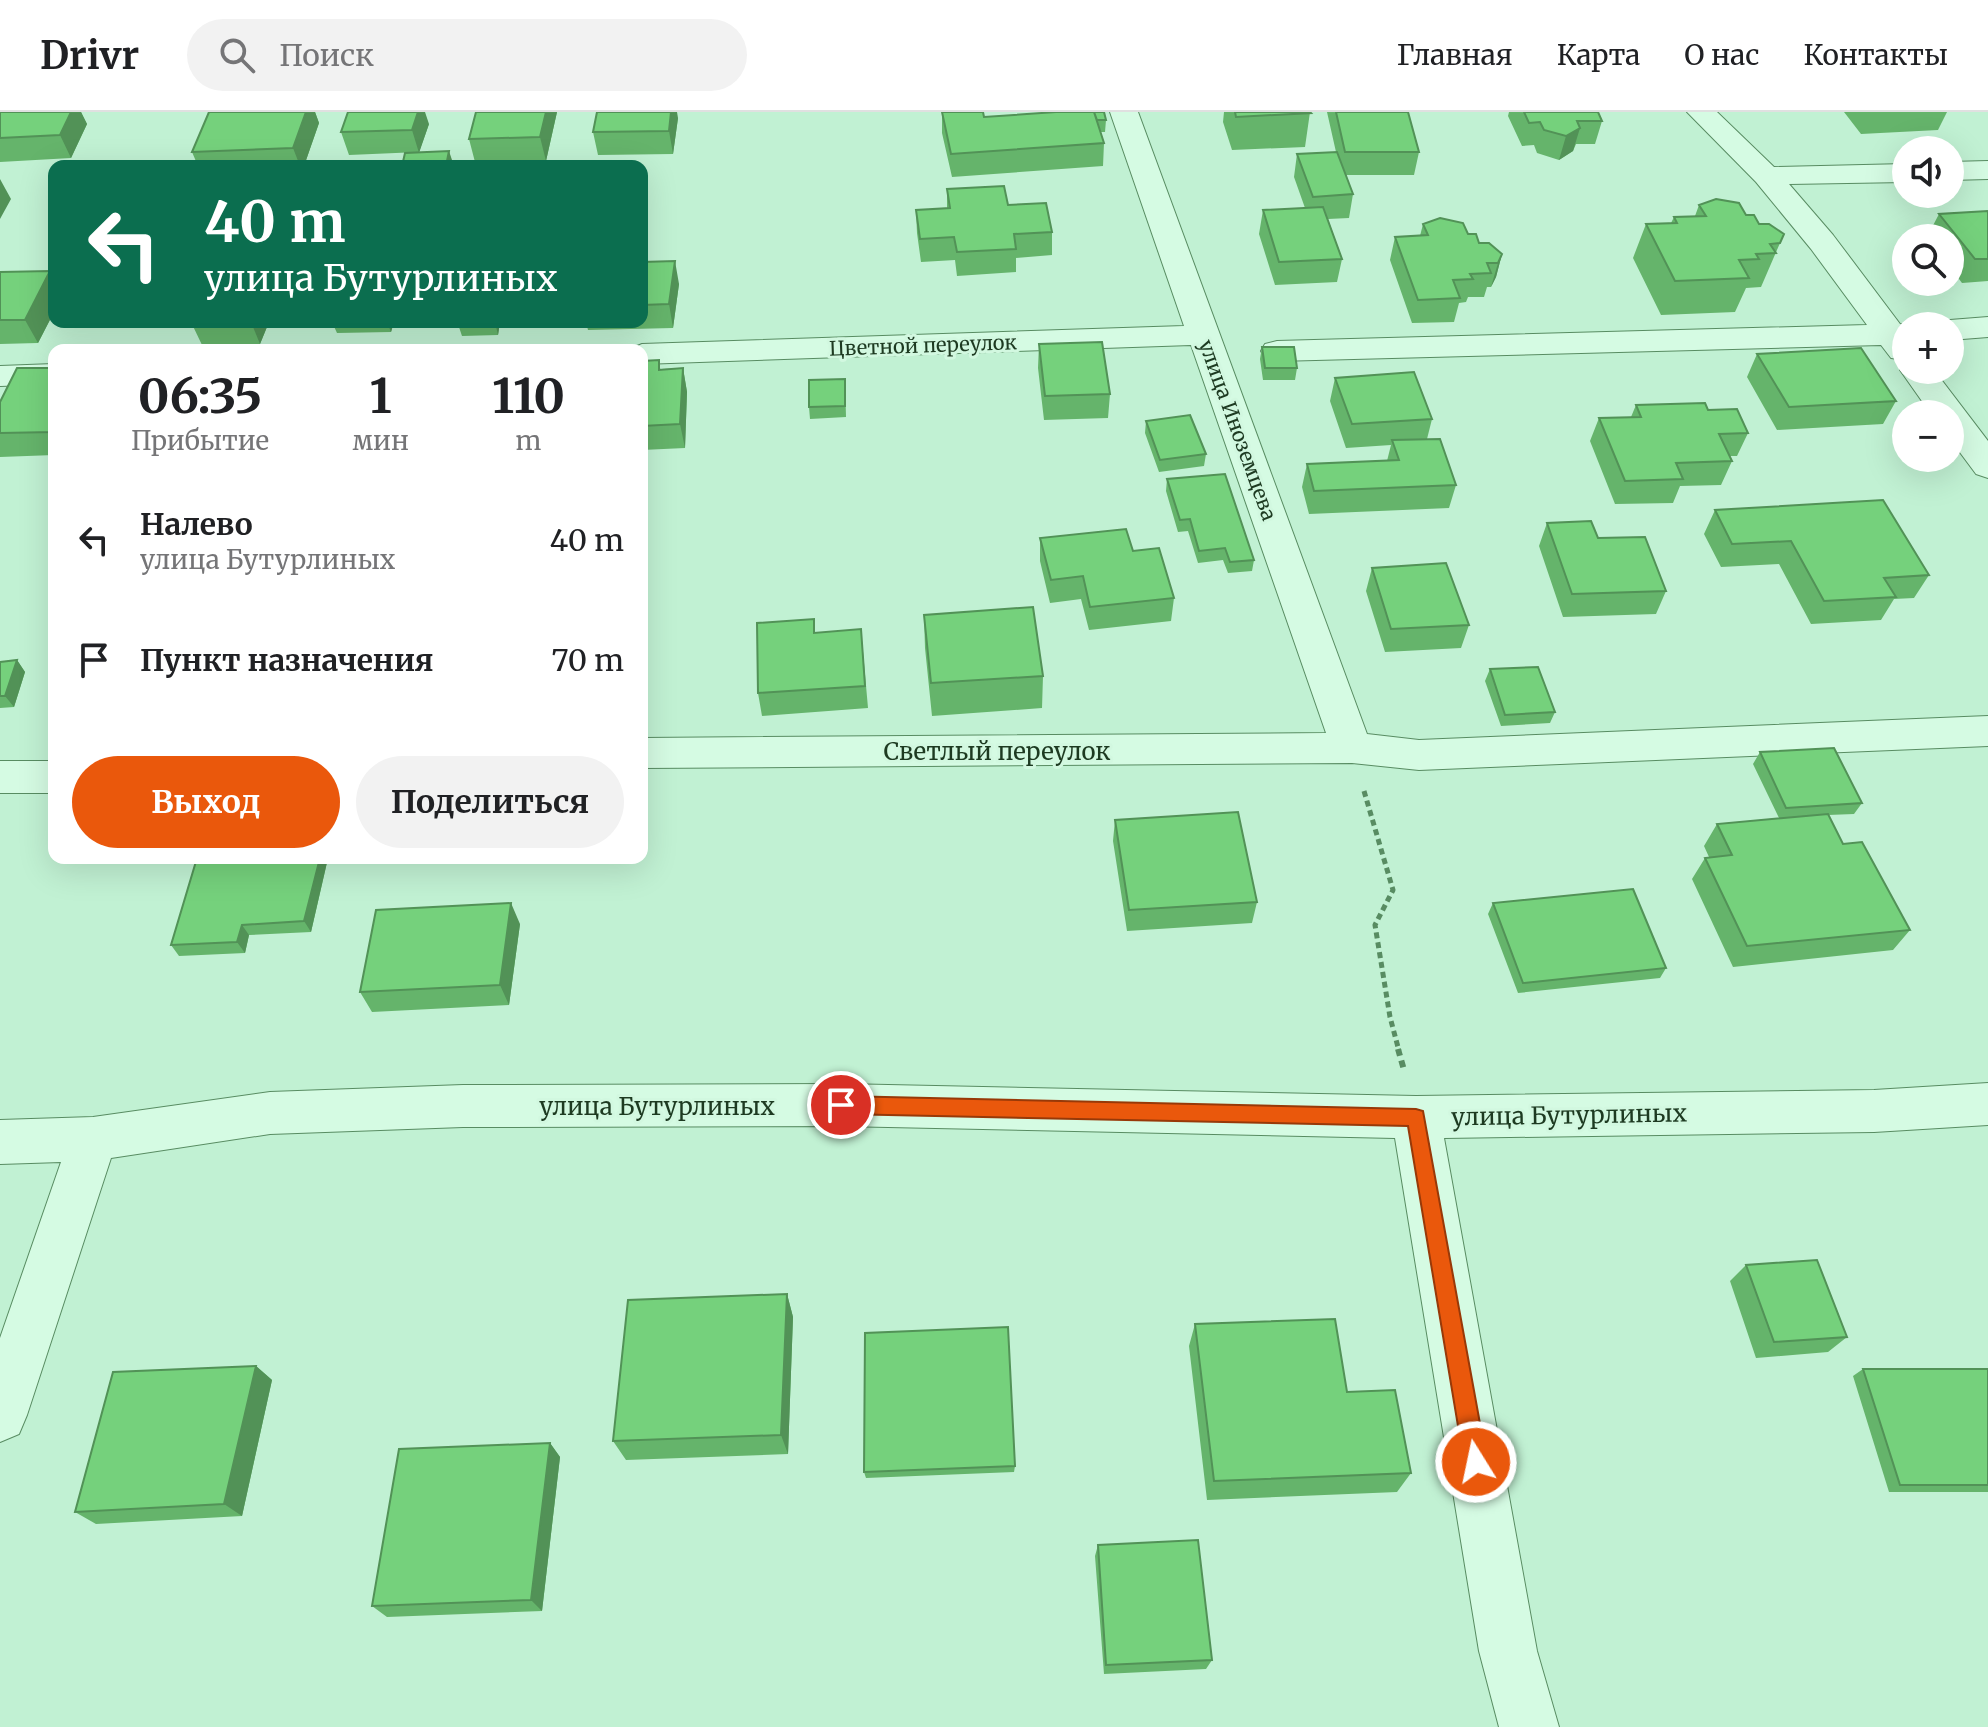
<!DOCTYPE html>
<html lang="ru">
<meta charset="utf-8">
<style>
body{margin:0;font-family:Merriweather,serif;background:#f2f2f2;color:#202124;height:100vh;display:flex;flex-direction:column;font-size:30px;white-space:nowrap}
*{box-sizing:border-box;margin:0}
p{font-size:26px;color:#757577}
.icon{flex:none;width:44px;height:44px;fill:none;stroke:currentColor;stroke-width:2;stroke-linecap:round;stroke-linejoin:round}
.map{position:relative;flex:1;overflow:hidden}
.panel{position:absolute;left:48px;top:232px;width:600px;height:520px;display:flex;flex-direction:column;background:#fff;border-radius:16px;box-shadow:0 8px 32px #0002}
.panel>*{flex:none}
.hud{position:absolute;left:48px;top:48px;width:600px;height:168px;border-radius:16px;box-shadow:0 8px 32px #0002;background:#0b6e4f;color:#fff;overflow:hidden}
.controls{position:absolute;left:1892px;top:24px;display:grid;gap:16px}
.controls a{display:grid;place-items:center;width:72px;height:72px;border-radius:50%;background:#fff;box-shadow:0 8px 32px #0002;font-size:40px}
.pin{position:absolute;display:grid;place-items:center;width:68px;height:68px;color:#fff;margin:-34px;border:4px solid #fff;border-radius:50%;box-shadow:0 2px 8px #0007}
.me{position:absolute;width:88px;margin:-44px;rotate:350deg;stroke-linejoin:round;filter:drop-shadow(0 0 6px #0008)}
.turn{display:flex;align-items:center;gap:28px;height:168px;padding:0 24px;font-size:36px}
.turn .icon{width:104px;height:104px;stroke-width:2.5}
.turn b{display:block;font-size:56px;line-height:68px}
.eta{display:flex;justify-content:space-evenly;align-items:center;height:136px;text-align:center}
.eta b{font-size:48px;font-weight:700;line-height:56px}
.cta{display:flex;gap:16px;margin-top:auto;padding:16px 24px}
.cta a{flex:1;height:92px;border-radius:48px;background:#ea580c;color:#fff;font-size:32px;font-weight:700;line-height:92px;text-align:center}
.cta a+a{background:#f2f2f2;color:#202124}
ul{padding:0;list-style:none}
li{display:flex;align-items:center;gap:24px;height:120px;padding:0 24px}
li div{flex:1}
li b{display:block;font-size:30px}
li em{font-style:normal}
header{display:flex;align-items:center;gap:48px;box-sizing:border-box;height:112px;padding:0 40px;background:#fff;border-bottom:2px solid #e0e0e0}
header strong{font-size:38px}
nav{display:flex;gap:44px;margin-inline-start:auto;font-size:28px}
.search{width:560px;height:72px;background:#f2f2f2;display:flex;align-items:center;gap:20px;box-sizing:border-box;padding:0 28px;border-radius:44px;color:#757577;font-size:30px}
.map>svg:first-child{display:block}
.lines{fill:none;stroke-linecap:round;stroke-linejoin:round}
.minor-casing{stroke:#588c62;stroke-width:2}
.path-far1{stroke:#588c62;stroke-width:5;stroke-dasharray:6 4;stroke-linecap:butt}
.path{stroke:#588c62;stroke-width:6;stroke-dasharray:7 5;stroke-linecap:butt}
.minor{fill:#d5fbe3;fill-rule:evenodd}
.wall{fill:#65b46b}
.shaded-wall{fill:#529257}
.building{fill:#75d17c;stroke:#529257;stroke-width:2}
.route{fill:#ea580c;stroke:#983908;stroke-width:2}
.labels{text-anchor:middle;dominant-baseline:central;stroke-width:6;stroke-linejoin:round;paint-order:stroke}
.far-street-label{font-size:20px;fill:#1d3a21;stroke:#d2f8e0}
.street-label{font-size:24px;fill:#1d3a21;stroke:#d2f8e0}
</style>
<header>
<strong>Drivr</strong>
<div class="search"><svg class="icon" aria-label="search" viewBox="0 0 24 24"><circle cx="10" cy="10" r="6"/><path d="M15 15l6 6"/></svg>Поиск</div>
<nav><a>Главная</a><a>Карта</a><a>О нас</a><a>Контакты</a></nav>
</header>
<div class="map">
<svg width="1988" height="1615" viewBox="0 0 1988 1615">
<rect width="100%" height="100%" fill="#c1f1d3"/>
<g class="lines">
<defs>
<path id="minor" d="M 1110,0 L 1138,0 L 1367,622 L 1419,628 L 1988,604 L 1988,634 L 1419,658 L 1352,651 L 642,656 L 642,626 L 1326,621 L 1191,233 L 642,252 L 642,238 L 628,238 L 642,232 L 1184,214 Z
M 1687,0 L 1717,0 L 1774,55 L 1906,52 L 1906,70 L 1789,72 L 1833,123 L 1900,212 L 1913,214 L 1906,214 L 1906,248 L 1891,246 L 1881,233 L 1277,249 L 1265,246 L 1261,239 L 1265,232 L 1277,229 L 1867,213 L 1811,137 L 1756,70 Z
M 1988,49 L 1988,67 L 1950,68 L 1950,50 Z
M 1988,205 L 1988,225 L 1950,228 L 1950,214 L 1936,214 L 1950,208 Z
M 1905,251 L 1906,258 L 1934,258 L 1988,329 L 1988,366 L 1976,362 L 1950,327 L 1950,302 L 1931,302 L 1900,258 Z
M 54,252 L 54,272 L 0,274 L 0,254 Z
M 0,649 L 54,649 L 54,681 L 0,681 Z
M 1988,971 L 1988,1013 L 1874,1020 L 1444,1026 L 1537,1539 L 1559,1615 L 1499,1615 L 1479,1539 L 1395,1026 L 841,1014 L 463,1015 L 270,1022 L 111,1046 L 27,1303 L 19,1322 L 0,1330 L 0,1226 L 61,1050 L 0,1052 L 0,1008 L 93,1005 L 270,980 L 463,973 L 841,972 L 1416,984 L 1874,978 Z"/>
</defs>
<use href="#minor" class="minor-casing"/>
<path class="path-far1" d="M 1364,679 L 1393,778 L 1375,813 L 1390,905 L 1399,939"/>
<path class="path" d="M 1398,937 L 1404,958"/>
<use href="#minor" class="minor"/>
</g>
<path class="wall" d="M 0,0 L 81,0 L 87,12 L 71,46 L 0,50 Z
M 209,0 L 315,0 L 319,11 L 304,54 L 198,54 L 192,40 Z
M 557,0 L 546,49 L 475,50 L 469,27 Z
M 942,0 L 984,5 L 1041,1 L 1041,0 L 1104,0 L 1106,8 L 1105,20 L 1100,20 L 1104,31 L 1103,54 L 952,65 L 942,21 Z
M 1224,0 L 1310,0 L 1305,35 L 1232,38 L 1223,10 Z
M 1327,0 L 1408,0 L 1419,40 L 1414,63 L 1346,63 L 1353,82 L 1349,106 L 1328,107 L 1342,147 L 1337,170 L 1275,173 L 1259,122 L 1263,98 L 1305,96 L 1294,65 L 1297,42 L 1336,40 Z
M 1509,0 L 1598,0 L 1602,9 L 1595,32 L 1576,32 L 1573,39 L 1559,48 L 1537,41 L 1534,33 L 1522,34 L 1508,4 Z
M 1844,0 L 1947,0 L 1938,18 L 1861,22 Z
M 678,6 L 673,42 L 598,43 L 593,20 Z
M 429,12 L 419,40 L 349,43 L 341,20 Z
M 947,77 L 1008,93 L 1052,120 L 1052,143 L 1016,146 L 1016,160 L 957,164 L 955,148 L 921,150 L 917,121 L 916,98 L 947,96 Z
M 1699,93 L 1746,103 L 1759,112 L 1780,131 L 1761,175 L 1746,176 L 1735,200 L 1661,203 L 1633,146 L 1646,112 L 1671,111 L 1674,105 L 1695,104 Z
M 1988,99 L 1988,169 L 1962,171 L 1950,155 L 1950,126 L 1927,125 L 1939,102 Z
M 1423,112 L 1468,122 L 1479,131 L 1502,142 L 1496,165 L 1491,175 L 1487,175 L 1484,185 L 1468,185 L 1466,190 L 1459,191 L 1454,210 L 1412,211 L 1390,148 L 1395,125 L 1420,124 Z
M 642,150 L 679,172 L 673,216 L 588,218 L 586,210 L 642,210 Z
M 0,160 L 54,166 L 54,200 L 38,231 L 0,232 Z
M 191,210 L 269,210 L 260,232 L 202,233 Z
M 332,210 L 394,210 L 391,220 L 337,221 Z
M 438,210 L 500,210 L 498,223 L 462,224 L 459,215 L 440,216 Z
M 1039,232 L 1110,282 L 1108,306 L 1044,308 L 1038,256 Z
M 1262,235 L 1297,256 L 1295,268 L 1263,268 L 1260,247 Z
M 1757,242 L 1896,289 L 1883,312 L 1777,318 L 1747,265 Z
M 642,249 L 661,257 L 683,256 L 687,280 L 685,336 L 642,338 Z
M 54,256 L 54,343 L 0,345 L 0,290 Z
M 1335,266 L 1432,307 L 1427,327 L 1456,373 L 1449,396 L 1309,402 L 1302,375 L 1307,352 L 1387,349 L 1391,333 L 1346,336 L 1330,289 Z
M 845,267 L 846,305 L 810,307 L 809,295 Z
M 1636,293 L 1708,298 L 1748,321 L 1737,344 L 1730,344 L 1732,349 L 1721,373 L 1680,374 L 1673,391 L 1615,392 L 1590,329 L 1599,306 L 1631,305 Z
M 1146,309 L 1206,342 L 1204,354 L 1159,360 L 1145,321 Z
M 1167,367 L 1254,448 L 1252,459 L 1228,461 L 1223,448 L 1198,451 L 1188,419 L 1178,420 L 1166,379 Z
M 1715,398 L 1929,463 L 1914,486 L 1894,487 L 1881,508 L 1811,512 L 1779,452 L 1721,455 L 1704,422 Z
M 1547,411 L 1598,426 L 1666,479 L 1656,502 L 1563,505 L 1539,434 Z
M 1040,426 L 1133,439 L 1174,486 L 1171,509 L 1089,518 L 1081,487 L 1050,491 L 1040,449 Z
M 1372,456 L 1469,513 L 1461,536 L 1385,540 L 1366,479 Z
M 924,503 L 1043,564 L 1042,596 L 932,604 L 925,536 Z
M 861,517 L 868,596 L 762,604 L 758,581 L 815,521 Z
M 17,548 L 25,560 L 14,595 L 0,596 L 0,550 Z
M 1490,557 L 1555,600 L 1550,611 L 1501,614 L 1485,569 Z
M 1760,640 L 1862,691 L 1854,702 L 1828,703 L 1843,732 L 1910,818 L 1893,838 L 1733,855 L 1692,767 L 1705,746 L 1709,745 L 1704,734 L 1717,712 L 1779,706 L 1753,652 Z
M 1115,708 L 1257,790 L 1252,811 L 1127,819 L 1113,729 Z
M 328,746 L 311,820 L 249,823 L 245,841 L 179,844 L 171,833 Z
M 1493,791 L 1666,856 L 1660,866 L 1518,881 L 1488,802 Z
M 520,812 L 509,893 L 372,900 L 360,880 Z
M 1746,1153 L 1847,1225 L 1828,1240 L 1756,1246 L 1730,1169 Z
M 787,1182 L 793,1205 L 788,1342 L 626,1348 L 613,1329 Z
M 1195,1212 L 1347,1280 L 1411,1361 L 1397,1380 L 1207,1388 L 1189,1234 Z
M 256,1254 L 272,1268 L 242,1404 L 96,1412 L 75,1400 Z
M 1863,1257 L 1988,1257 L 1988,1380 L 1889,1380 L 1853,1264 Z
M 550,1331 L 560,1345 L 542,1499 L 387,1505 L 372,1494 Z
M 1015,1354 L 1014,1360 L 866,1366 L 864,1360 Z
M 1098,1433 L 1212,1548 L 1206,1557 L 1104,1562 L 1095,1444 Z"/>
<path class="shaded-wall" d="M 71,0 L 81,0 L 87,12 L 71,46 L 60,23 Z
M 306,0 L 315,0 L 319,11 L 304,54 L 300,54 L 293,36 Z
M 418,0 L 425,0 L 429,12 L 419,41 L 412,18 Z
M 546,0 L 557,0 L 546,49 L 540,25 Z
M 671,0 L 677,0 L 678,6 L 673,42 L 669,19 Z
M 1580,16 L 1573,39 L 1559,48 L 1566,24 Z
M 449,39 L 454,54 L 446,54 Z
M 0,67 L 11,87 L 0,107 Z
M 1502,142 L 1496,165 L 1491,175 L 1498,151 Z
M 675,149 L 679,172 L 673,216 L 669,192 Z
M 50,159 L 54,166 L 54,200 L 38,231 L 25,208 Z
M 251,210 L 269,210 L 260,232 Z
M 387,210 L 394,210 L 391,220 Z
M 495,210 L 500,210 L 498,223 Z
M 683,256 L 687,280 L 685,336 L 680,312 Z
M 17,548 L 25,560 L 14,595 L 5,584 Z
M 320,746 L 328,746 L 311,820 L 304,809 Z
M 511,791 L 520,812 L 509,893 L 500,873 Z
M 242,813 L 249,823 L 245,841 L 237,830 Z
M 787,1182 L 793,1205 L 788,1342 L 781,1323 Z
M 256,1254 L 272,1268 L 242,1404 L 224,1392 Z
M 550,1331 L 560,1345 L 542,1499 L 531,1488 Z"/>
<path class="building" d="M 0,0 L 71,0 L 60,23 L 0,26 Z
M 209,0 L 306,0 L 293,36 L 192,40 Z
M 348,0 L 418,0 L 412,18 L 341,20 Z
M 476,0 L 546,0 L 540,25 L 469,27 Z
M 597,0 L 671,0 L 669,19 L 593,20 Z
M 942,0 L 983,0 L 984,5 L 1056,0 L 1094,0 L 1104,31 L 951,42 Z
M 1094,0 L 1104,0 L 1106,8 L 1097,8 Z
M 1235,0 L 1310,0 L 1311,1 L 1236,5 Z
M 1336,0 L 1408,0 L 1419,40 L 1345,40 Z
M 1524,0 L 1598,0 L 1602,9 L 1577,9 L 1580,16 L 1566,24 L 1544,18 L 1540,10 L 1529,11 Z
M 449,39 L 446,54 L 402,54 L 405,41 Z
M 1337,40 L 1353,82 L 1313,85 L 1297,42 Z
M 1004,74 L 1008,93 L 1046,91 L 1052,120 L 1014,122 L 1016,137 L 957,140 L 954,125 L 920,127 L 916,98 L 950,96 L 947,77 Z
M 1716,87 L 1739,91 L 1746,103 L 1754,103 L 1759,112 L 1769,112 L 1784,122 L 1780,131 L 1770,132 L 1776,141 L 1756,142 L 1759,147 L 1739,148 L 1749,166 L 1675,169 L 1646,112 L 1677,111 L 1674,105 L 1706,104 L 1699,93 Z
M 1323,95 L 1342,147 L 1279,150 L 1263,98 Z
M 1988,99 L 1988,147 L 1975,147 L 1939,102 Z
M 1440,106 L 1463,111 L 1468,122 L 1476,122 L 1479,131 L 1489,131 L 1502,142 L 1498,151 L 1487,151 L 1491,161 L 1470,162 L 1473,167 L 1453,168 L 1460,186 L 1418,188 L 1395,125 L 1428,123 L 1423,112 Z
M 675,149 L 669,192 L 642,193 L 642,150 Z
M 50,159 L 25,208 L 0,208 L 0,160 Z
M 1102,230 L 1110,282 L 1045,284 L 1039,232 Z
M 1262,235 L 1294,235 L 1297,256 L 1265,256 Z
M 1861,236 L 1896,289 L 1789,295 L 1757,242 Z
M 659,248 L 659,258 L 683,256 L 680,312 L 642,314 L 642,249 Z
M 17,256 L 54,256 L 54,320 L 0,321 L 0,290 Z
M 1414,260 L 1432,307 L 1352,312 L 1335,266 Z
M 845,267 L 845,294 L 809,295 L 809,268 Z
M 1705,291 L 1708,298 L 1737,297 L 1748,321 L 1719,322 L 1732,349 L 1676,351 L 1683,367 L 1625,369 L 1599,306 L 1641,305 L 1636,293 Z
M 1190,303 L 1206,342 L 1160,348 L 1146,309 Z
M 1440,327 L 1456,373 L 1314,379 L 1307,352 L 1399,348 L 1392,328 Z
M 1225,362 L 1254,448 L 1230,450 L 1225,436 L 1199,439 L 1190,407 L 1180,408 L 1167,367 Z
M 1883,388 L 1929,463 L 1884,466 L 1896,485 L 1824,489 L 1791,429 L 1732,432 L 1715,398 Z
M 1591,409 L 1598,426 L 1645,425 L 1666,479 L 1572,482 L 1547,411 Z
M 1126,417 L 1133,439 L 1159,436 L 1174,486 L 1090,495 L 1083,464 L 1051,468 L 1040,426 Z
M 1446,451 L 1469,513 L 1391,517 L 1372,456 Z
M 1033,495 L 1043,564 L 931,571 L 924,503 Z
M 814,507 L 814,521 L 861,517 L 865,574 L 758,581 L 757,511 Z
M 17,548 L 5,584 L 0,584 L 0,550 Z
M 1538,555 L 1555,600 L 1505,603 L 1490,557 Z
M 1834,636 L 1862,691 L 1786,696 L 1760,640 Z
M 1238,700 L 1257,790 L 1129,798 L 1115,708 Z
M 1828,702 L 1843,732 L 1862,730 L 1910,818 L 1747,834 L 1705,746 L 1732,743 L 1717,712 Z
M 197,746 L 320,746 L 304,809 L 242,813 L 237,830 L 171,833 Z
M 1633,777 L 1666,856 L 1523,871 L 1493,791 Z
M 511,791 L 500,873 L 360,880 L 376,798 Z
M 1817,1148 L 1847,1225 L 1774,1230 L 1746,1153 Z
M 787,1182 L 781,1323 L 613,1329 L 628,1188 Z
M 1335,1207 L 1347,1280 L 1395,1278 L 1411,1361 L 1214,1369 L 1195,1212 Z
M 1008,1215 L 1015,1354 L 864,1360 L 865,1221 Z
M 256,1254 L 224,1392 L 75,1400 L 113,1260 Z
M 1863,1257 L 1988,1257 L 1988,1373 L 1900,1373 Z
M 550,1331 L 531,1488 L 372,1494 L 399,1337 Z
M 1198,1428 L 1212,1548 L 1106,1553 L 1098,1433 Z"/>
<path class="route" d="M 841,984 L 1416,997 L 1423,999 L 1487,1350 L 1484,1358 L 1476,1362 L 1468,1358 L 1464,1350 L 1408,1014 L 841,1002 L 834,999 L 831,993 L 834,987 Z"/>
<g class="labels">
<g class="far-street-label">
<text transform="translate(923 233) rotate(-2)">Цветной переулок</text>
<text transform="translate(1238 318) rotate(70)">улица Иноземцева</text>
</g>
<g class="street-label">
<text x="997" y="639">Светлый переулок</text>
<text x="657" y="994">улица Бутурлиных</text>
<text transform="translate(1569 1003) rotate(-1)">улица Бутурлиных</text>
</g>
</g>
</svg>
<div class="controls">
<a><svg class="icon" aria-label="sound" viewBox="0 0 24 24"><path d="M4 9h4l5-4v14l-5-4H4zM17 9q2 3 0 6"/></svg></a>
<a><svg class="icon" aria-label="search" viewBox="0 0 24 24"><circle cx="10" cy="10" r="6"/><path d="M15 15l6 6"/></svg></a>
<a>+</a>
<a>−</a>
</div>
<div class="pin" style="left:841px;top:993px;background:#d93025"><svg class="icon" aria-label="arrive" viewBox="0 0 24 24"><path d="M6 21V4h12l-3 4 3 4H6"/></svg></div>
<svg class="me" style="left:1476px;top:1350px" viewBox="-20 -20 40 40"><circle r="17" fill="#ea580c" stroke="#fff" stroke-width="3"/><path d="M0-11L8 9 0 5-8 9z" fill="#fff"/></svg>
<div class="hud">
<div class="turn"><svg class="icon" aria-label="left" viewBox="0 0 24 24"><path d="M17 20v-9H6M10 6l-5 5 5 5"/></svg><div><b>40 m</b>улица Бутурлиных</div></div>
</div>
<section class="panel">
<div class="eta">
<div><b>06:35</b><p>Прибытие</p></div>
<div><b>1</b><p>мин</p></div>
<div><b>110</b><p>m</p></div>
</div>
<ul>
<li><svg class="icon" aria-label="left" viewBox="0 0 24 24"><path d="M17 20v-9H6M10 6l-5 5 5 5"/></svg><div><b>Налево</b><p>улица Бутурлиных</p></div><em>40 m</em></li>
<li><svg class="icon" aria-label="arrive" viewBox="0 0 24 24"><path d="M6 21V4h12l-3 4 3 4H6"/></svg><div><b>Пункт назначения</b></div><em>70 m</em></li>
</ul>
<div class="cta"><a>Выход</a><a>Поделиться</a></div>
</section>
</div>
